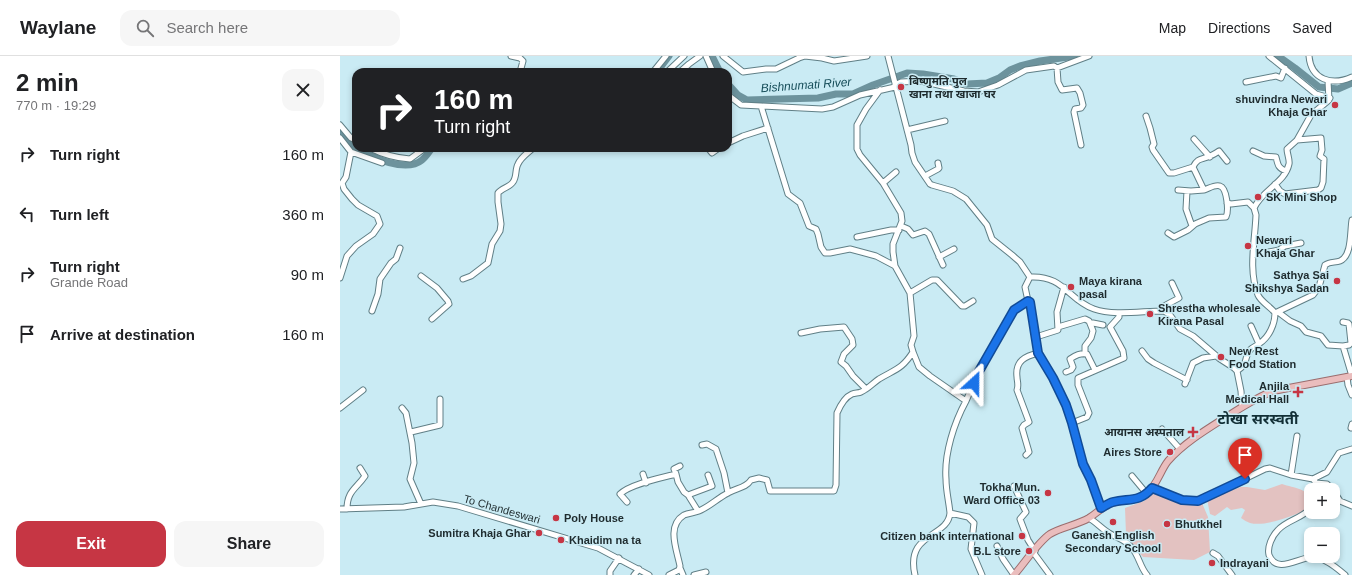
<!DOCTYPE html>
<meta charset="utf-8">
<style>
body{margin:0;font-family:Arial,"Noto Sans Devanagari",sans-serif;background:#f6f6f6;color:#202124;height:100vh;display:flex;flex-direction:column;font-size:15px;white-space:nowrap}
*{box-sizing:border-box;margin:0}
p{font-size:13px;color:#757577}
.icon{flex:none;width:22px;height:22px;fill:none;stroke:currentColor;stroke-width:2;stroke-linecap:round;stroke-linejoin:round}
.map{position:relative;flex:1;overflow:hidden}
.panel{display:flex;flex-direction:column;background:#fff;width:340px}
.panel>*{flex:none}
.top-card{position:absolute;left:12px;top:12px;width:380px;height:84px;border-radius:12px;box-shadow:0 2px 6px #0003;background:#202124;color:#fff;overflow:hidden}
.fabs{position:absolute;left:964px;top:427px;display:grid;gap:8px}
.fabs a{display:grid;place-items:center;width:36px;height:36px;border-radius:8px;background:#fff;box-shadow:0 2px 6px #0003;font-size:20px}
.pin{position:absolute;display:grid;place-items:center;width:34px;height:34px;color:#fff;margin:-41px -17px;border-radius:50% 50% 50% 0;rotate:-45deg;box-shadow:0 0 4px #0007}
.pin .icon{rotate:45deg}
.me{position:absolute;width:44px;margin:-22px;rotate:24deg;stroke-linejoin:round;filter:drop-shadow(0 0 3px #0008)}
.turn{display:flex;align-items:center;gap:14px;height:84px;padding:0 16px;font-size:18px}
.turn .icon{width:52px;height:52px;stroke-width:2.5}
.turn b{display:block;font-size:28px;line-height:34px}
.round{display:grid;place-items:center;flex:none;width:42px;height:42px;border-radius:12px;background:#f6f6f6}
.summary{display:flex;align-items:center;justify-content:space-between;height:68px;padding:0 16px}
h1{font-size:24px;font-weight:700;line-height:30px}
.primary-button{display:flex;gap:8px;margin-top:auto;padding:8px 16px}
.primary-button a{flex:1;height:46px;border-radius:12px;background:#c63644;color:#fff;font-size:16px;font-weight:700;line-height:46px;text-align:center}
.primary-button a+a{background:#f6f6f6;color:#202124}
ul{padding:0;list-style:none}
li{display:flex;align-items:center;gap:12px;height:60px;padding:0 16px}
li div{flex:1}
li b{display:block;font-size:15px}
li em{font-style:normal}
header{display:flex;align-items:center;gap:24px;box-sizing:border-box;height:56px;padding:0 20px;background:#fff;border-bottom:1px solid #e0e0e0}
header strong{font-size:19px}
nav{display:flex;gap:22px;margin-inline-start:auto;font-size:14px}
.search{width:280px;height:36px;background:#f6f6f6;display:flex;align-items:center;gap:10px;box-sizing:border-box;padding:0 14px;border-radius:12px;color:#757577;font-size:15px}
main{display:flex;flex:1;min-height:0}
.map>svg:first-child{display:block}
.green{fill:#e3c2c1}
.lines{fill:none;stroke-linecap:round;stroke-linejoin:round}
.river{stroke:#6d939d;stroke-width:7}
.minor-casing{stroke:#607f86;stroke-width:7}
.major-casing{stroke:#9a6d6e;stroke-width:8}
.minor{stroke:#fff;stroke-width:5}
.major{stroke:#eabdbd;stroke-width:6}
.route-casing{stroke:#114b97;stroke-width:10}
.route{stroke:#1a73e8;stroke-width:7}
.poi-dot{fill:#c63644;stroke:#caebf4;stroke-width:1.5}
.labels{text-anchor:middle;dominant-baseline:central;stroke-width:3;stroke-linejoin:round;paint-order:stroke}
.poi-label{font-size:11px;font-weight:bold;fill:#1e2b2e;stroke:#caebf4;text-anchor:start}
.street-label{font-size:11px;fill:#1e2b2e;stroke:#caebf4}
.water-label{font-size:12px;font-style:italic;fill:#164d59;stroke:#caebf4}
.district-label{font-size:15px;font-weight:bold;fill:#122f36;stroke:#caebf4}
</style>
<header>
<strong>Waylane</strong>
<div class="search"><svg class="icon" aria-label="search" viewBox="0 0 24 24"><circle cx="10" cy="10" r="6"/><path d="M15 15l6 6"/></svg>Search here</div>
<nav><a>Map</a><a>Directions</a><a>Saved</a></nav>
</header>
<main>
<section class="panel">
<div class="summary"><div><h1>2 min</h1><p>770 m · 19:29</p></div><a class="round"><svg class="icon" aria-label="close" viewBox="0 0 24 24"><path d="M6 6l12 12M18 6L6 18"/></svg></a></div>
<ul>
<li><svg class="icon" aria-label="right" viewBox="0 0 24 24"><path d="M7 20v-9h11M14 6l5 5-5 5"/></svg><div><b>Turn right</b></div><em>160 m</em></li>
<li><svg class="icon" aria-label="left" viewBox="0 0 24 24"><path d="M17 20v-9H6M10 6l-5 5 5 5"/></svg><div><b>Turn left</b></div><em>360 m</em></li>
<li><svg class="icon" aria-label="right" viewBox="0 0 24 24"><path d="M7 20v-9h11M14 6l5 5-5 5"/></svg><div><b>Turn right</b><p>Grande Road</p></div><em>90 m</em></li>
<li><svg class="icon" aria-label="arrive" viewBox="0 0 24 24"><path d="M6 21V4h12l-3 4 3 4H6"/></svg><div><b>Arrive at destination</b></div><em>160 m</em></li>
</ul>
<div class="primary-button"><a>Exit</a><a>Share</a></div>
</section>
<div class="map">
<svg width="1012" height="519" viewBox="0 0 1012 519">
<rect width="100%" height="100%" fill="#caebf4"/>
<path class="green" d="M 942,428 C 957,433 979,434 967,454 C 952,460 925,471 910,467 C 907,466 904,464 901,462 L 905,454 L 902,452 L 891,454 L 887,451 L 875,460 L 870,458 L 867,443 L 901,431 L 907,431 L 925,434 Z
M 814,436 C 829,443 845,450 862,447 L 868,461 L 870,496 L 854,504 L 803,501 L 790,486 L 786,478 L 785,452 L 804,445 Z"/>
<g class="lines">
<path class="river" d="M 372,0 L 380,16
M 938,0 L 955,12 L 979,31 L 998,33 L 1012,27
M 317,16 L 329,0
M 388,28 L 398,39 L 407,44 L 478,42 L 496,38 L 513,38 L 533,29 L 567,17 L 583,18 L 614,23 L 627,28 L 647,27 L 659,22 L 670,14 L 680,10 L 700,5 L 735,0
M 0,74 L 11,88 L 16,91
M 17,92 C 32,102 66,117 82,104 C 86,101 89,96 92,92"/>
<defs>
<path id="minor" d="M 171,0 L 180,2 L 183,5 L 180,16
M 366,0 L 373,16
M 383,0 L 403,16 L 426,13 L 436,13 L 459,2 L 465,0 L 482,2 L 494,5 L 527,0
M 548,0 L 571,89 L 572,97 L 575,106 L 590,128 L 592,129 L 613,135 L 626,143 L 647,169 L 652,183 L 672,199 L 680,206 L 690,221
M 929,0 L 976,38 L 990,42
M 969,0 C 971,24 992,30 1012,21
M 717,12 L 749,0
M 341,15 L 349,8 L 360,0
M 313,16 L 326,0
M 327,16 L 344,0
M 906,26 L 936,20 L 941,22 L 945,12
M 555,29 L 561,26 L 581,25 L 624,35 L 638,36 L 658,29 L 686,14 L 714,10 L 717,12 L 718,26 L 722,34 L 737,32 L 740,37 L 743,49 L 741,52 L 735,53 L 734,56 L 741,89
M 540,34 L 526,53 L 517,69 L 517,93 L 520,99 L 543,127 L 561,157 L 562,165 L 553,188 L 553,196 L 555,210 L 570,237 L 574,280 L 571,289 L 573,296 L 579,311 L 590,320 L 626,345 C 614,367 604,398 606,423 C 606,435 609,446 610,457 C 608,482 565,476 575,519
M 388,39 L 401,49 L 421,50 L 448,138 L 460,147 L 469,170 L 476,173 L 478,178 L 481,191 L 485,197 L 490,197 L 510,193 L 536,200 L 555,210
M 421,50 L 482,53 L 493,51 L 520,39 L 555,31
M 806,60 L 810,72 L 814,88 L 812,91 L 813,94 L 829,117 L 834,117 L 853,111 L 864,134 C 868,133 875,128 880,130 C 887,132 889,155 886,161 L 869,162 L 855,168 L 848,174 L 834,181 L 828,177
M 0,69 L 11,82 L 16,84
M 567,74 L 605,65
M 0,82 L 11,96 L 42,107
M 854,83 L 870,101
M 388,87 L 403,80 L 428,72
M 30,92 C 44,99 55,102 70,103 L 85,92
M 368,92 L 372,97 L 379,92
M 913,95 L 924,100 L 936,101 C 938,109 938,112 946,115
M 853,111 C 858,101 862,104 870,100 C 873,99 876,97 879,95 L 887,105
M 585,120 L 598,113 L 599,112 L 598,107
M 543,127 L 556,116
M 935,128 L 940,135 L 945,138 L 978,134 L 981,132 L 983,126 L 984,103 L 980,100 L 982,94 L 981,82 L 957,84
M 838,134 L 851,135 L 864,134
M 847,135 L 846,153 L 852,170
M 887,147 L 891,148 L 908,146 L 914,152 L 916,159 C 915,185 908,214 918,239 C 921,246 931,251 935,257 C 935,268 929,281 920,287 C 917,290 912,291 910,294 C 903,302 910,306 897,315
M 914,152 C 923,133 945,127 949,108 C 950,104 947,98 947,93 L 957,84 L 971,59 L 989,44 L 988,25
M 561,170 L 568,173 L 573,179 L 585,175 L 589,178 L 603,209
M 517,181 L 551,174 L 559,174
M 913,199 L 939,194 L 945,190 L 961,187
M 599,201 L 614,193
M 81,220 L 97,232 L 108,245 L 109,248 L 92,263
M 690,221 C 724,219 728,244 754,253 C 774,260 802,255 824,255 L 830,259 L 840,273 L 853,280 L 880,303 L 894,312 L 897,315 L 901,335 L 902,351
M 690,221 L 685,231 L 688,245 L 689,246 L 699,297 L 713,322 L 725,349 L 732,367 L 743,408 L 751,424 L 761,452
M 0,222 L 7,200 L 16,190 L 33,178 L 40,168 L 37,160 L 18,149 L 12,143 L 4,133 L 2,127 L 6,121 L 11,96
M 123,223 L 131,220 L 148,207 L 152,188 L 160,175 L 161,168 L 158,146 L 158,137 C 162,132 170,131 173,126 C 177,121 175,113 178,108 C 181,101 188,97 193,92
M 570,237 L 592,224 L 597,224 L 622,250 L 625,250 L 633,245
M 32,255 L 38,238 L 40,223 L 51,207 L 56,203 L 60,192
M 824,255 L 824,250 L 839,242 L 832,227
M 938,256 L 950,265 L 961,270 L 966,276 L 981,280 L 988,289 L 1003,290 L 1012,320
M 935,257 L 973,239 L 979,231 L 985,209 C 990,205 995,207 1000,205 C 1012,200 1010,176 1012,164
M 750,267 L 753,267 L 763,269
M 911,270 L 919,288
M 718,271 L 745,263 L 749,265 L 753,275 L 751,282 L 745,290 L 745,298
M 461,277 L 480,273 L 504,271 L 512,283 L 513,289 L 504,298 L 501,306 L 506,310 L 513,320 L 526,333
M 696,281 L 718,274 L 717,256 L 724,231
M 1003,290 L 1009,289 L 1011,287 L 1009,268 L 1008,267 L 1003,266
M 802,295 L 808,303 L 814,307 L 847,324
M 726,316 L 731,314 L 733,311 L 730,303 C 736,299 740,297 747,298 L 755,314
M 1007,321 L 1008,329 L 1012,339
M 845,328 L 853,307 L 863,302 L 876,300
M 626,345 L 638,317 L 674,254 L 688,245
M 0,352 L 23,334
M 62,352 L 66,357 L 72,387 L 74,407 L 70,423 L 81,448
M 732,367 L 747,361 L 749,357 L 738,329 L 738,322 L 784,302 L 783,295 L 770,271 L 779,261 L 779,257
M 1011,372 L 1012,368
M 822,373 L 840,393
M 71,376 L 100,369 L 100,343
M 362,389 L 367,388 L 376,393 L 384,417 L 388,437
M 686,399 L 689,396 L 682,372 L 684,369 L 689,366 L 677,334 C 679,329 677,325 677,321 C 675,305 685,300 699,297
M 303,418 L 306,427
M 336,418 L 334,413 L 340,410
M 951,419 L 957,380
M 792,420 L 807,438
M 973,423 L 987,416 L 999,397 L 1012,393
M 976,427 L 987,428 L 993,434
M 674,430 L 686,456 L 680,463 L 688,484 L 695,495
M 812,432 C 830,440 846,449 865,442 L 925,413 L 930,412 L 951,419 L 973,423 L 976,427 L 976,434
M 993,434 L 1000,445 L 1012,450
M 348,439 L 372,430 L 368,419
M 287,446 L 280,438 C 290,428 321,422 336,418 L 338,426 L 344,436 L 348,439 L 358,455
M 971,452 C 963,462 947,464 938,474 C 932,480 927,491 929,499 C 937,519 959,501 973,501 C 984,501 997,512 1005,519
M 0,453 L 64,451 L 93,446 L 118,450 L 258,492 L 309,519
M 7,453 C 7,435 16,433 25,420 L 20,412
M 610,457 L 628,461 L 634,467 L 631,493 L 642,519
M 749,462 C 756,466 762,473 769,477 C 778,483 785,483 792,492 C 799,500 800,511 807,519
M 657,490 L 663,503 L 674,519
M 693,496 L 710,519
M 873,497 L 878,500 L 892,519
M 340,512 L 343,519
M 270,519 L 270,515 L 279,502
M 294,519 L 299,513
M 329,519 L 339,514 L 340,510 C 337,494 326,470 344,459 C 349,457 354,457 359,455 C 369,451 378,442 388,437 C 396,432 406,432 411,424 L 419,422 L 427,424 L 430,435 L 494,435 L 496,429 L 497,357 C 500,350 505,341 512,338 C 515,337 519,337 521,336 C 528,333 533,327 539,323 C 556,313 562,313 573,296
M 354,519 L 366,516"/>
<path id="major" d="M 674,519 C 685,507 697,487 710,478 C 722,471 737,469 749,462 C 757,457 763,450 772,447 C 784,443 795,446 806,438 C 817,430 820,415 828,405 C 843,388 864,375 883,363 C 899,353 915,342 933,335 L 1012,320"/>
</defs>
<use href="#minor" class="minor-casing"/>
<use href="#major" class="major-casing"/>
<use href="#minor" class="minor"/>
<use href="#major" class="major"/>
</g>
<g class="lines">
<defs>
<path id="route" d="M 634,327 L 638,317 L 674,254 L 688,245 L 690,246 L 698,297 L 713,322 L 726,349 L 732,367 L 743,408 L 751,424 L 761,452 C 765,450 769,447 773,446 C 789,442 799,447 812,432 L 842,444 L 858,445 L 905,423"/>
</defs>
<use href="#route" class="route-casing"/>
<use href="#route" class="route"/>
</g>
<g class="poi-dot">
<circle cx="561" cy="31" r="4"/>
<circle cx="995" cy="49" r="4"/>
<circle cx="918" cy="141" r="4"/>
<circle cx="908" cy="190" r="4"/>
<circle cx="997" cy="225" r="4"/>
<circle cx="731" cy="231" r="4"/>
<circle cx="810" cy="258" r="4"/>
<circle cx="881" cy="301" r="4"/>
<path d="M956 330h4v4h4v4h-4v4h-4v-4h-4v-4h4z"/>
<path d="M851 370h4v4h4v4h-4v4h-4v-4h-4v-4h4z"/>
<circle cx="830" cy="396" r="4"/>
<circle cx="708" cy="437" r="4"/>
<circle cx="216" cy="462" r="4"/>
<circle cx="773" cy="466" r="4"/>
<circle cx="827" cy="468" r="4"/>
<circle cx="199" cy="477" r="4"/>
<circle cx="682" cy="480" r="4"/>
<circle cx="221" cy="484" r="4"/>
<circle cx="689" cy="495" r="4"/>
<circle cx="872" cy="507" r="4"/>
</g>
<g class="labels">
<g class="poi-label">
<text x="569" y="25">बिष्णुमति पुल<tspan x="569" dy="13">खाना तथा खाजा घर</tspan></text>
<text x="987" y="43" text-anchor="end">shuvindra Newari<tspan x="987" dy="13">Khaja Ghar</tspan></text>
<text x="926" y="141">SK Mini Shop</text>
<text x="916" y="184">Newari<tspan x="916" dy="13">Khaja Ghar</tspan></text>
<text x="989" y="219" text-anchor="end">Sathya Sai<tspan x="989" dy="13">Shikshya Sadan</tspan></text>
<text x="739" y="225">Maya kirana<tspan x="739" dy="13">pasal</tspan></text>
<text x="818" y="252">Shrestha wholesale<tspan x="818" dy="13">Kirana Pasal</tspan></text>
<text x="889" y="295">New Rest<tspan x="889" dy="13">Food Station</tspan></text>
<text x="949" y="330" text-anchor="end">Anjila<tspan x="949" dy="13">Medical Hall</tspan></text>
<text x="844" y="376" text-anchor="end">आयानस अस्पताल</text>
<text x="822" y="396" text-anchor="end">Aires Store</text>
<text x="700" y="431" text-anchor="end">Tokha Mun.<tspan x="700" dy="13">Ward Office 03</tspan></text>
<text x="224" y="462">Poly House</text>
<text x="835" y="468">Bhutkhel</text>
<text x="191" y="477" text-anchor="end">Sumitra Khaja Ghar</text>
<text x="773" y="479" text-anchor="middle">Ganesh English<tspan x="773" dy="13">Secondary School</tspan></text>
<text x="674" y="480" text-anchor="end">Citizen bank international</text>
<text x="229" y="484">Khaidim na ta</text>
<text x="681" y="495" text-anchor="end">B.L store</text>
<text x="880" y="507">Indrayani</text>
</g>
<g class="street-label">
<text transform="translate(162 453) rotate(16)">To Chandeswari</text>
</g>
<g class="water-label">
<text transform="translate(466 29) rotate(-4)">Bishnumati River</text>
</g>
<g class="district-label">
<text x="918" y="362">टोखा सरस्वती</text>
</g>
</g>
</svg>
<div class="fabs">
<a>+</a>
<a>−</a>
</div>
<div class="pin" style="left:905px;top:423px;background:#d93025"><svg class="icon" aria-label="arrive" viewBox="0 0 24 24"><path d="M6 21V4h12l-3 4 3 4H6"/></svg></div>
<svg class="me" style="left:634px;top:327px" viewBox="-20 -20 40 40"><path d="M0-17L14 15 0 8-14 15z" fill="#1a73e8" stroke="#fff" stroke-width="4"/></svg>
<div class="top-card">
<div class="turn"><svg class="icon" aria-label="right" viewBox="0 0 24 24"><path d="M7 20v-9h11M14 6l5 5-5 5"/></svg><div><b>160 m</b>Turn right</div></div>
</div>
</div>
</main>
